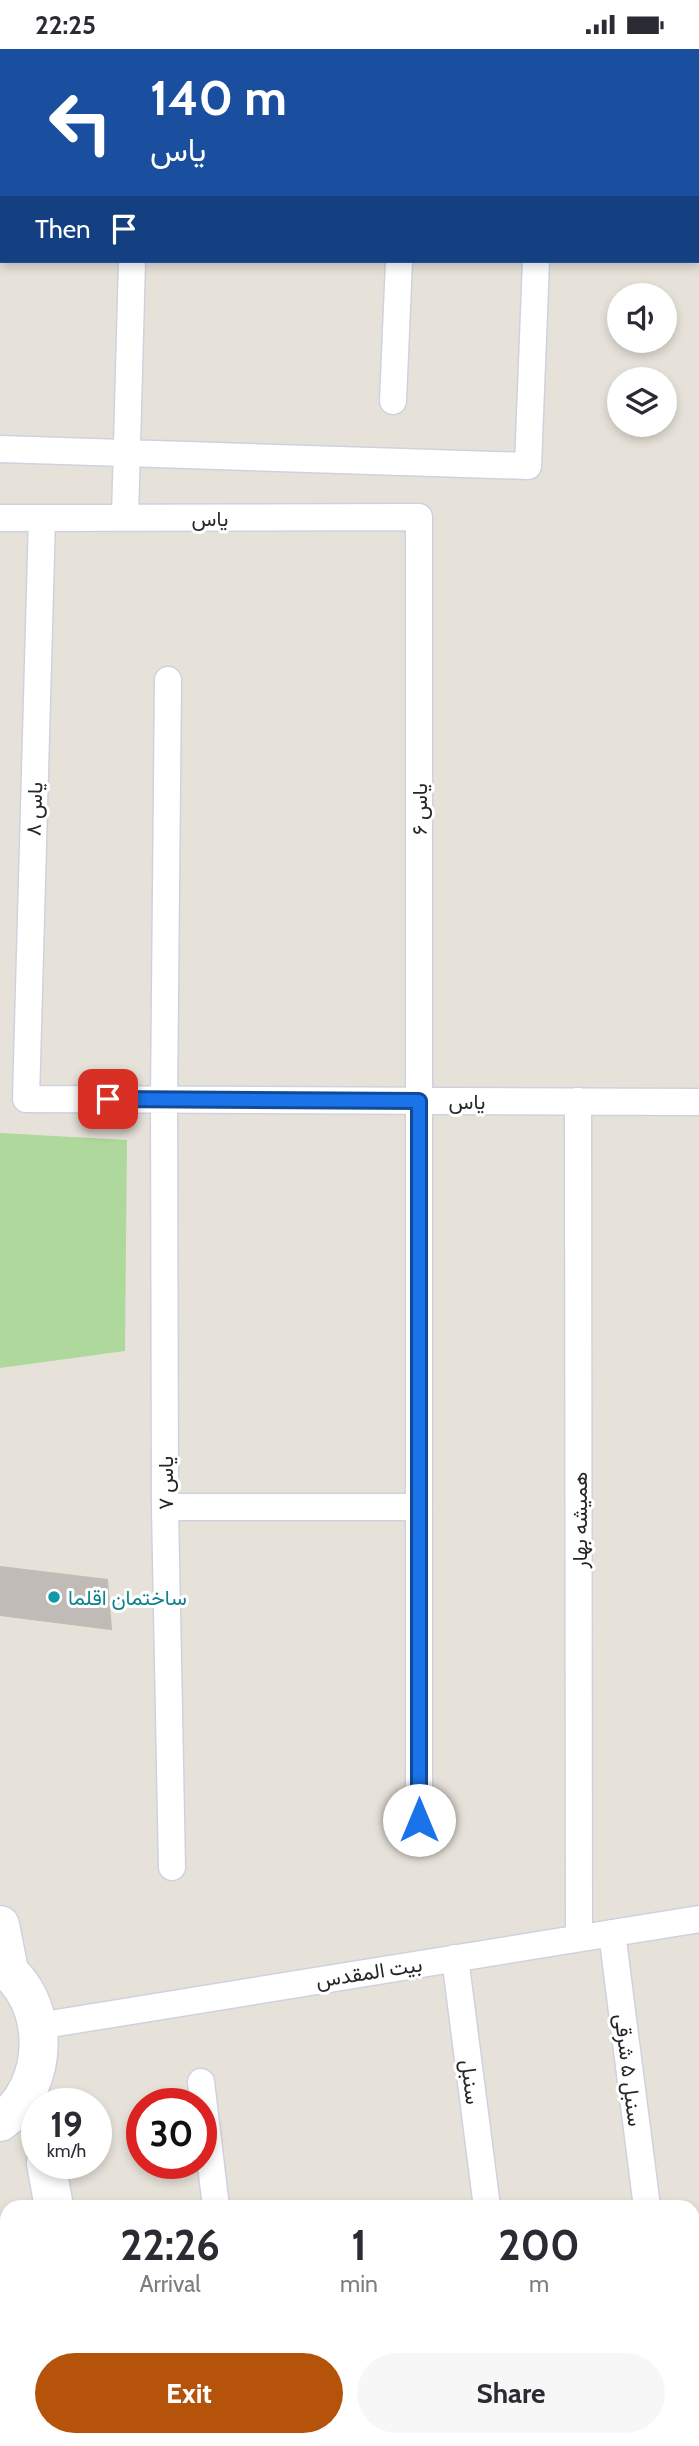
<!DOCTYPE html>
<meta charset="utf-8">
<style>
body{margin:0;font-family:Cabin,Vazirmatn,sans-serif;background:#f7f7f7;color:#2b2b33;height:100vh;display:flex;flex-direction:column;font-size:26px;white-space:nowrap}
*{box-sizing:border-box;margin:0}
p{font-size:23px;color:#7c7c81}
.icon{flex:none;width:38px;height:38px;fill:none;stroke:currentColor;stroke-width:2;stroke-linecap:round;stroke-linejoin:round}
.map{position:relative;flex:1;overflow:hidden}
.side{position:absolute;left:0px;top:2151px;width:700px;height:247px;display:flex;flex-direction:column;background:#fff;border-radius:21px 21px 0 0;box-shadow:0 4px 10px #0003}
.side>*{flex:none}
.hud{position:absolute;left:0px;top:0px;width:700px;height:214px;box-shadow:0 4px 10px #0003;background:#1a4fa0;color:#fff;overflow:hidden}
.tools{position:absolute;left:607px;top:234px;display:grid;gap:14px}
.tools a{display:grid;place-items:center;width:70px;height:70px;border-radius:50%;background:#fff;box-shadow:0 4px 10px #0003;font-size:35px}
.speed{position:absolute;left:21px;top:2039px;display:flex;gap:14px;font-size:35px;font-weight:700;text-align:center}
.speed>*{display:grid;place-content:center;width:91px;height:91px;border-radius:50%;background:#fff;box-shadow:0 4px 10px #0003;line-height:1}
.speed small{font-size:18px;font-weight:400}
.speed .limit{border:10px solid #d22;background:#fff;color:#111}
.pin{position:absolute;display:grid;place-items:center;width:60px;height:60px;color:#fff;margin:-30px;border-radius:14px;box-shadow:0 4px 10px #0006}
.me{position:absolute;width:77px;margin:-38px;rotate:0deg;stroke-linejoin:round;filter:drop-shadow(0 0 5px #0008)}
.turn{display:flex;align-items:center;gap:24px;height:147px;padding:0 35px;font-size:32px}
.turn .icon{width:91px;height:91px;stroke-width:2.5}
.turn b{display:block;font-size:49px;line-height:60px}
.then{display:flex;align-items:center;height:66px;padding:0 35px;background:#0003;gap:14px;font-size:26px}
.eta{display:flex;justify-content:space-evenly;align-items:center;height:119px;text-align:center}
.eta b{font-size:42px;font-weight:700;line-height:49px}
.button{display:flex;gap:14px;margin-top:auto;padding:14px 35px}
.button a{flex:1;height:80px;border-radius:42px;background:#b45309;color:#fff;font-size:28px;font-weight:700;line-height:80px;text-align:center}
.button a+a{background:#f7f7f7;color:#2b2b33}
.status{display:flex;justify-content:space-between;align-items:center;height:49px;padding:0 35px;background:#fff;direction:ltr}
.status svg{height:19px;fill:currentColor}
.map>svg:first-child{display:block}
.green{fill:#afd89c}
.building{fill:#c0bbb6;stroke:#c2bdb4;stroke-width:2}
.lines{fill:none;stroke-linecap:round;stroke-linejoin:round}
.street-casing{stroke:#cfd2de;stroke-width:29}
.secondary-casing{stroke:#cfd2de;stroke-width:41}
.street{stroke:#fff;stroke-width:26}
.secondary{stroke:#fff;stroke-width:38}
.route-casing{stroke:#114b97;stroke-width:18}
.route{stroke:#1a73e8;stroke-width:12}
.culture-dot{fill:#0f9aa8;stroke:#fff;stroke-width:2.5}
.labels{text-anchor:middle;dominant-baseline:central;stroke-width:6;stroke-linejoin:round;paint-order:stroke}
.street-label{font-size:21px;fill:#262626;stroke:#fff}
.culture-label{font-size:21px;fill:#0d838f;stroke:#fff;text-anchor:start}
</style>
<div class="status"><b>22:25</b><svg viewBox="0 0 49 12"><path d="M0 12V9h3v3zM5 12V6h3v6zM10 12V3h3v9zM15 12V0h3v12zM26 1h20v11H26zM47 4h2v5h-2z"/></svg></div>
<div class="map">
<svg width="699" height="2397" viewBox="0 0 699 2397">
<rect width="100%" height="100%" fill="#e7e2d9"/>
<path class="green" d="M 0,1084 L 127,1091 L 125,1302 L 0,1319 Z"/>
<path class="building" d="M 0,1518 L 107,1531 L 111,1580 L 0,1566 Z"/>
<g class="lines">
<defs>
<path id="street" d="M 402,0 L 402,2
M 138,2 L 138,0
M 545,2 L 545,0
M 0,108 L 2,108
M 393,352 L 399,212
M 0,400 L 528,417 L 536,212
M 0,469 L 419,468 L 419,1771
M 42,469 L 26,1050 L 699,1053
M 125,469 L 132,212
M 168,631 L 164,1050 L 165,1458 L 172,1818
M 578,1052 L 579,1889
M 165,1458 L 419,1458
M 612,1884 L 647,2158
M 455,1909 L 487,2158
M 38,1977 L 699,1870
M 201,2033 L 216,2158
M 693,2268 L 699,2267
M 244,2390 L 245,2397
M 517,2390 L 518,2397
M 678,2390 L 679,2397"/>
<path id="secondary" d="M 0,1876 L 9,1922
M 0,1916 C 52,1951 51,2038 0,2073
M 46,2114 L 54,2158
M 101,2390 L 102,2397"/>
</defs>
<use href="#street" class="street-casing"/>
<use href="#secondary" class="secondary-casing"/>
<use href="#street" class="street"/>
<use href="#secondary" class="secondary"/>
</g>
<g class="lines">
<defs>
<path id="route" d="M 108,1050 L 419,1052 L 419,1771"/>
</defs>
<use href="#route" class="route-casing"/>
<use href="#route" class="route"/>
</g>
<circle class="culture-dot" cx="54" cy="1548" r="7"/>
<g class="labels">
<g class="street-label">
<text x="210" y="469">یاس</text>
<text transform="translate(34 760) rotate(-88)">یاس ۸</text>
<text transform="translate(419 760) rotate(-90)">یاس ۶</text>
<text x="467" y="1052">یاس</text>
<text transform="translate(165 1434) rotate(-90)">یاس ۷</text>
<text transform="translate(579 1471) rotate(-90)">همیشه بهار</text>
<text transform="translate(369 1923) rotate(-9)">بیت المقدس</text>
<text transform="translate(629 2021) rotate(83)">سنبل ۵ شرقی</text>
<text transform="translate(471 2033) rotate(83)">سنبل</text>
</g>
<g class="culture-label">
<text x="68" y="1548">ساختمان اقلما</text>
</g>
</g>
</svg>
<div class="tools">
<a><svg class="icon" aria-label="sound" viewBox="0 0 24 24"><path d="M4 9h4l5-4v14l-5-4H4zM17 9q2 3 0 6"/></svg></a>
<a><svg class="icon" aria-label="layers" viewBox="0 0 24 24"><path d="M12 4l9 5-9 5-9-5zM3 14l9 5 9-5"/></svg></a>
</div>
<div class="speed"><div>19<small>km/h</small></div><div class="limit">30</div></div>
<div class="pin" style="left:108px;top:1050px;background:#d93025"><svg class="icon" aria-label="arrive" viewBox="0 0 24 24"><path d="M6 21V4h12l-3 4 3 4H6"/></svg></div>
<svg class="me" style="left:419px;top:1771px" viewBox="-20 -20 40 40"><circle r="19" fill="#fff"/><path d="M0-13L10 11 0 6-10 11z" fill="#1a73e8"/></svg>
<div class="hud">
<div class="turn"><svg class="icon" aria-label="left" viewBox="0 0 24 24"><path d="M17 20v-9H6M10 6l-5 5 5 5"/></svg><div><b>140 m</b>یاس</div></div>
<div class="then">Then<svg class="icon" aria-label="arrive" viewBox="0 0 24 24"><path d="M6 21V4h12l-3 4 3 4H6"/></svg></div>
</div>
<section class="side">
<div class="eta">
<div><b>22:26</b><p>Arrival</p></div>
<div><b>1</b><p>min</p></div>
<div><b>200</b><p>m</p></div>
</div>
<div class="button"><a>Exit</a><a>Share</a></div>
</section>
</div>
